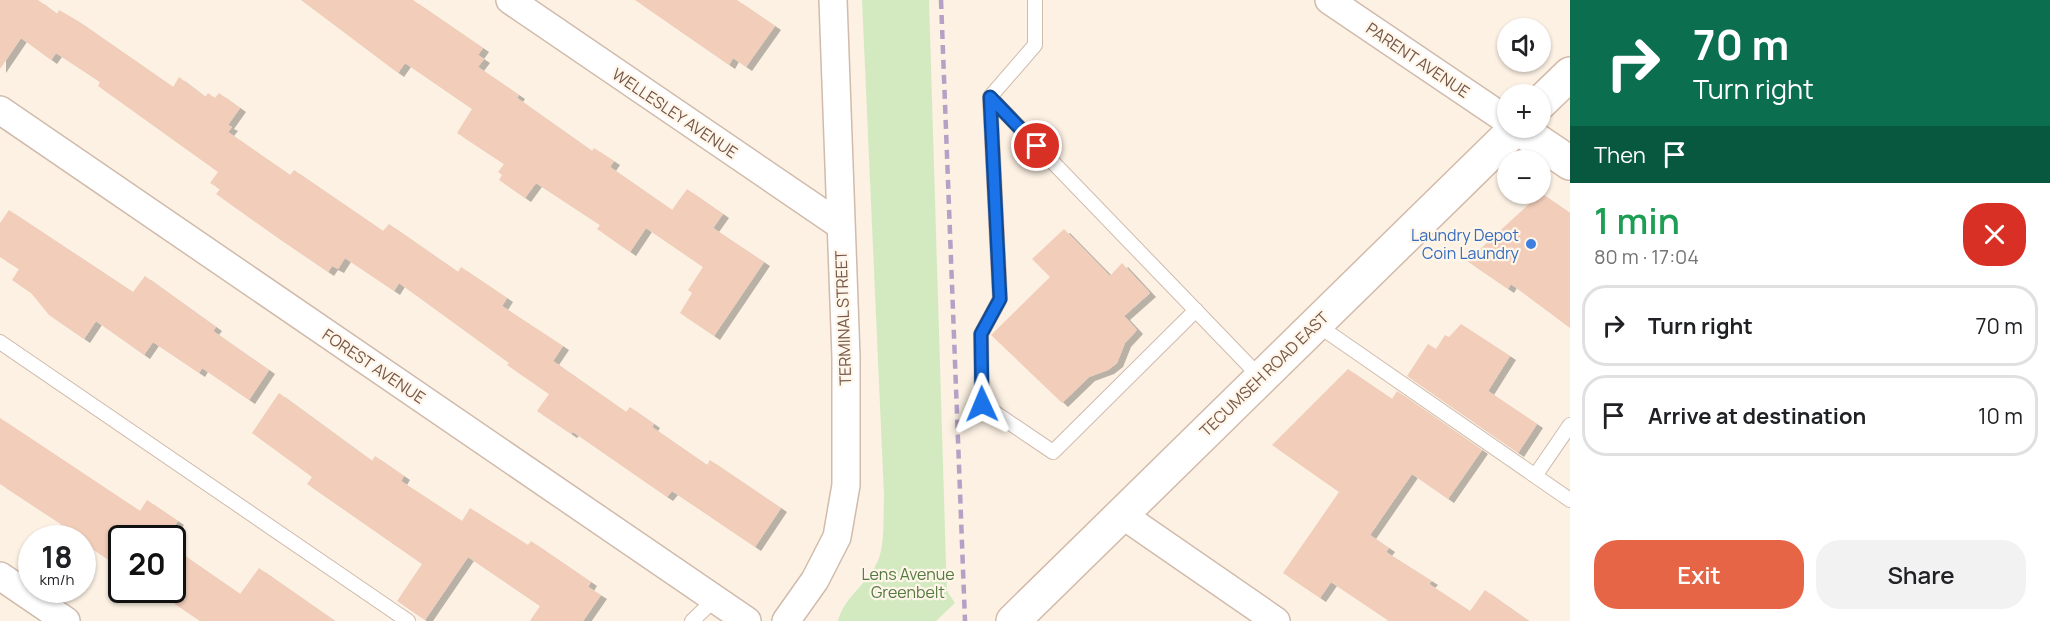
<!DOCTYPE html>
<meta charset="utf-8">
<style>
body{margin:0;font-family:Manrope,sans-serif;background:#f2f2f2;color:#202124;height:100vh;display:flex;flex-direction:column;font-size:22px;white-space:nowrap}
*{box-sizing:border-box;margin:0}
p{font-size:20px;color:#757577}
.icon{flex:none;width:33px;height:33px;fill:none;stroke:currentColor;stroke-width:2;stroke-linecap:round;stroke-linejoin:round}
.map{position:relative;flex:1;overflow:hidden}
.details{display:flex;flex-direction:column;background:#fff;width:480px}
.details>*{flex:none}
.banner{background:#0b6e4f;color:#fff;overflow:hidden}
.buttons{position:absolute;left:1497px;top:18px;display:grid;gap:12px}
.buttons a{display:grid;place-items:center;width:54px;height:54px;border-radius:50%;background:#fff;box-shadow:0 2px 4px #0004;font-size:30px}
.speed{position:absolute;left:18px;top:525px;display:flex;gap:12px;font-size:30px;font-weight:700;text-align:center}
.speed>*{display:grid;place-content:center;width:78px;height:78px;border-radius:50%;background:#fff;box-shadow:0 2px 4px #0004;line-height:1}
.speed small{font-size:15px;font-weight:400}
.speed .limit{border:3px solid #111;border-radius:9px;background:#fff;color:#111}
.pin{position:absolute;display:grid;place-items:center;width:51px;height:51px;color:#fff;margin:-26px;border:3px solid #fff;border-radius:50%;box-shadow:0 2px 6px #0007}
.me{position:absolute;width:66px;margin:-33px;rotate:359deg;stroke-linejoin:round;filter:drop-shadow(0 0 4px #0008)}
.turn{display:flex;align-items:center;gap:21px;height:126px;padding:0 24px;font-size:27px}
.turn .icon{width:78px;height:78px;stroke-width:2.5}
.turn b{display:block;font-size:42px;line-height:51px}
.then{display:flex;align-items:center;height:57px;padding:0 24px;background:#0003;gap:12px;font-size:22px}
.round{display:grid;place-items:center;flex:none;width:63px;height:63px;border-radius:24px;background:#f2f2f2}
.summary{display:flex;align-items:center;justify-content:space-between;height:102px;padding:0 24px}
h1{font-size:36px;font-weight:600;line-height:45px;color:#1e9e55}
.action{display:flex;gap:12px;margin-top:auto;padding:12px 24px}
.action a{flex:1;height:69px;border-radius:24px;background:#e76547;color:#fff;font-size:24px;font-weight:600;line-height:69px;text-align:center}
.action a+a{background:#f2f2f2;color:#202124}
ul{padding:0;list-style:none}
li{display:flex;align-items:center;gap:18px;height:81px;margin:0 12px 9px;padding:0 12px;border:3px solid #e0e0e0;border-radius:24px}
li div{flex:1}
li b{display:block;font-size:22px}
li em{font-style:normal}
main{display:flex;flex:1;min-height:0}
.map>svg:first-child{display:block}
.green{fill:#d3eac1}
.building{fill:#f2ceba;filter:url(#shadow)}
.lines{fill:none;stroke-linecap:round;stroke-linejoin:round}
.lane-casing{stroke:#d0bbac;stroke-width:16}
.street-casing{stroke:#d0bbac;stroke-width:30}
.secondary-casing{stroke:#d3baa9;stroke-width:36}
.lane{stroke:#fff;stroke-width:14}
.street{stroke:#fff;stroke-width:27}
.secondary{stroke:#fff;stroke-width:33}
.rail{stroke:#b4a2c6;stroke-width:4.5;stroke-dasharray:9 6;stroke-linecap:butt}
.route-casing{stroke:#114b97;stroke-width:15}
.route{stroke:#1a73e8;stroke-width:10}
.shop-dot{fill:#3f7fe0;stroke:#fff6e9;stroke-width:2}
.labels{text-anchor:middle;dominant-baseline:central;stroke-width:4.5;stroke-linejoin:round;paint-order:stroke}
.street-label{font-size:16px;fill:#745749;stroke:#fff6e9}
.shop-label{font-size:16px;fill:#366cbe;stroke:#fff6e9;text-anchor:end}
.park-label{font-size:16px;fill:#547a41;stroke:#fff6e9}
</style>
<main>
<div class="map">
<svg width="1570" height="621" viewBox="0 0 1570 621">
<defs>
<filter id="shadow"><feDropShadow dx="6" dy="4" stdDeviation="0" flood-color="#0004"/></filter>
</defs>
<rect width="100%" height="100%" fill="#fcf1e3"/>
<path class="green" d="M 862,0 L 929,0 L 946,564 L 947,591 L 955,603 L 936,621 L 838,621 C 844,596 870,583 879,558 C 885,540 883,515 884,496 Z"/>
<path class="building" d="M 0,0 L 38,0 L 57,14 L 59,10 L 78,21 L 173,87 L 179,77 L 205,97 L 208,93 L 215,98 L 219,93 L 240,108 L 228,125 L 232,127 L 228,132 L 290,175 L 294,170 L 383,231 L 389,224 L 458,272 L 461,267 L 507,298 L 502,306 L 563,346 L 553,361 L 626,412 L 630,407 L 654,424 L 652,427 L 707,465 L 710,460 L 781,508 L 755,547 L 672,491 L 667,497 L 573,432 L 571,434 L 537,411 L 549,394 L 507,365 L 509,363 L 399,283 L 394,291 L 345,258 L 338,269 L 332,266 L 328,272 L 278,238 L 216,194 L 220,189 L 210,183 L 218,172 L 98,86 L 100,82 L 56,53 L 51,60 L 21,38 L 0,69 Z
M 301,0 L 413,0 L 483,48 L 478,55 L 484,59 L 478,67 L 519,95 L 517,98 L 592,151 L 594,148 L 614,161 L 610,167 L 672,210 L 687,189 L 723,214 L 713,228 L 764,262 L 714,336 L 680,313 L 692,293 L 688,290 L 703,267 L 646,228 L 630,252 L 597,229 L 600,225 L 536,183 L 525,198 L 499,180 L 502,175 L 498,172 L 504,164 L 457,133 L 472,109 L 405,63 L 398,73 Z
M 635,0 L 737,0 L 775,26 L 746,67 L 733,58 L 729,65 Z
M 1541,193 L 1570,213 L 1570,328 L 1511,284 L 1508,289 L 1467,261 Z
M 9,210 L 133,292 L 145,276 L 216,327 L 213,331 L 269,370 L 249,400 L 202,368 L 199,373 L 153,342 L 144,355 L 96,321 L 84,339 L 49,315 L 31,293 L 12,280 L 19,269 L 0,257 L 0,223 Z
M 1064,229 L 1110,276 L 1122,263 L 1150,293 L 1124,316 L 1137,330 L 1125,343 L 1117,363 L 1108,370 L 1089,377 L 1062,403 L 991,335 L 1050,277 L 1032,259 Z
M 1461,324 L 1510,356 L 1488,391 L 1537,424 L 1518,453 L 1407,376 L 1428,344 L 1436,349 L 1445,335 L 1449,337 Z
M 1348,369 L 1392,399 L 1397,391 L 1482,450 L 1448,499 L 1412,474 L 1370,535 L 1389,548 L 1386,552 L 1432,581 L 1429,584 L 1470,611 L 1485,590 L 1529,621 L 1389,621 L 1331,582 L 1320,598 L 1283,573 L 1339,492 L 1272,445 Z
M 279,393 L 372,461 L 375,456 L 404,476 L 401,481 L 462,521 L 470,508 L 528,545 L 531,541 L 591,582 L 588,587 L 601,595 L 583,621 L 530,621 L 540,606 L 468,557 L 425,620 L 397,601 L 422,564 L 307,484 L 312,477 L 252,433 Z
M 0,418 L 140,511 L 147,500 L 178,521 L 170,532 L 180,538 L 122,538 L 122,569 L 82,542 L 82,538 L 0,484 Z
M 172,547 L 240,594 L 259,568 L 335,621 L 200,621 L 172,602 Z"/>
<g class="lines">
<defs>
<path id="lane" d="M 1035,0 L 1035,45 L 990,97 L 1000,299 L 981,334 L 982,404 L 1053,452 L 1196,310
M 990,97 L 1261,378
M 1316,324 L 1570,500
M 0,342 L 408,621
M 1535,476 L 1570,425
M 692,621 L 715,599"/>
<path id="street" d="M 510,0 L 840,225
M 1329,0 L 1508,121
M 0,110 L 747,621
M 1121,514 L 1276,621
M 0,576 L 66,621
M 786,621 L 815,580 L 837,537 L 846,485 L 846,357 L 833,0"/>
<path id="secondary" d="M 1540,103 L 1570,74
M 1518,128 L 1570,163
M 1013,621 L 1516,128"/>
</defs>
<use href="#lane" class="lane-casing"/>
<use href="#street" class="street-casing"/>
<use href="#secondary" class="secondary-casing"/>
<use href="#lane" class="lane"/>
<use href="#street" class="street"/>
<use href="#secondary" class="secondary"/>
<path class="rail" d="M 941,0 L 965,621"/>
</g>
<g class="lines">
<defs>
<path id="route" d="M 982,404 L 981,334 L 1000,299 L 990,97 L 1037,146"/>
</defs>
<use href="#route" class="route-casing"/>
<use href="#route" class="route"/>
</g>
<circle class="shop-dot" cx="1531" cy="244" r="6"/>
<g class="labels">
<g class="street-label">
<text transform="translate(1418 60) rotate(34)">PARENT AVENUE</text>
<text transform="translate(675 113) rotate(34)">WELLESLEY AVENUE</text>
<text transform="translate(843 318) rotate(-92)">TERMINAL STREET</text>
<text transform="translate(374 366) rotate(34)">FOREST AVENUE</text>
<text transform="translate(1264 374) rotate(-44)">TECUMSEH ROAD EAST</text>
</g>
<g class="shop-label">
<text x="1519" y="235">Laundry Depot<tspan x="1519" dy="18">Coin Laundry</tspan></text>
</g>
<g class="park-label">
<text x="908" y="574">Lens Avenue<tspan x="908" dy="18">Greenbelt</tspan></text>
</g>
</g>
</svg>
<div class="buttons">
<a><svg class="icon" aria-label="sound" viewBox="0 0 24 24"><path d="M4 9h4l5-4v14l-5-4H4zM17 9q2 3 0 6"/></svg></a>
<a>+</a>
<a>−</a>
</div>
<div class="speed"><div>18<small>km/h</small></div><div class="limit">20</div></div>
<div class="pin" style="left:1037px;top:146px;background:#d93025"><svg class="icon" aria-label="arrive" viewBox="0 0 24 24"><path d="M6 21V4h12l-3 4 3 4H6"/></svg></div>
<svg class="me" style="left:982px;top:404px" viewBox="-20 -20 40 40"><path d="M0-17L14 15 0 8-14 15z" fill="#1a73e8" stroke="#fff" stroke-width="4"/></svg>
</div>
<section class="details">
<div class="banner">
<div class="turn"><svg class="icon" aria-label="right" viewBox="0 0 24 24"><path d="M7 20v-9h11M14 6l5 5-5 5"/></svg><div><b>70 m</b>Turn right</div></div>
<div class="then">Then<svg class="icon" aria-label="arrive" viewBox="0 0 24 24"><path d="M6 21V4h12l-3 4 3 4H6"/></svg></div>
</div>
<div class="summary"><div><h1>1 min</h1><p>80 m · 17:04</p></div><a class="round" style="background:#d93025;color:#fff"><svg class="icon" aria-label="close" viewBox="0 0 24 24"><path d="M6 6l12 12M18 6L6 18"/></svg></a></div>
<ul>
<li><svg class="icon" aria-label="right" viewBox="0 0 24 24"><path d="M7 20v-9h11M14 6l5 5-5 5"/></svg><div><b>Turn right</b></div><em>70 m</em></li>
<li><svg class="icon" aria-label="arrive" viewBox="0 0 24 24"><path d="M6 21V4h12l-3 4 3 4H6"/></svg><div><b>Arrive at destination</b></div><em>10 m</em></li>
</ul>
<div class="action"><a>Exit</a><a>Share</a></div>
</section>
</main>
